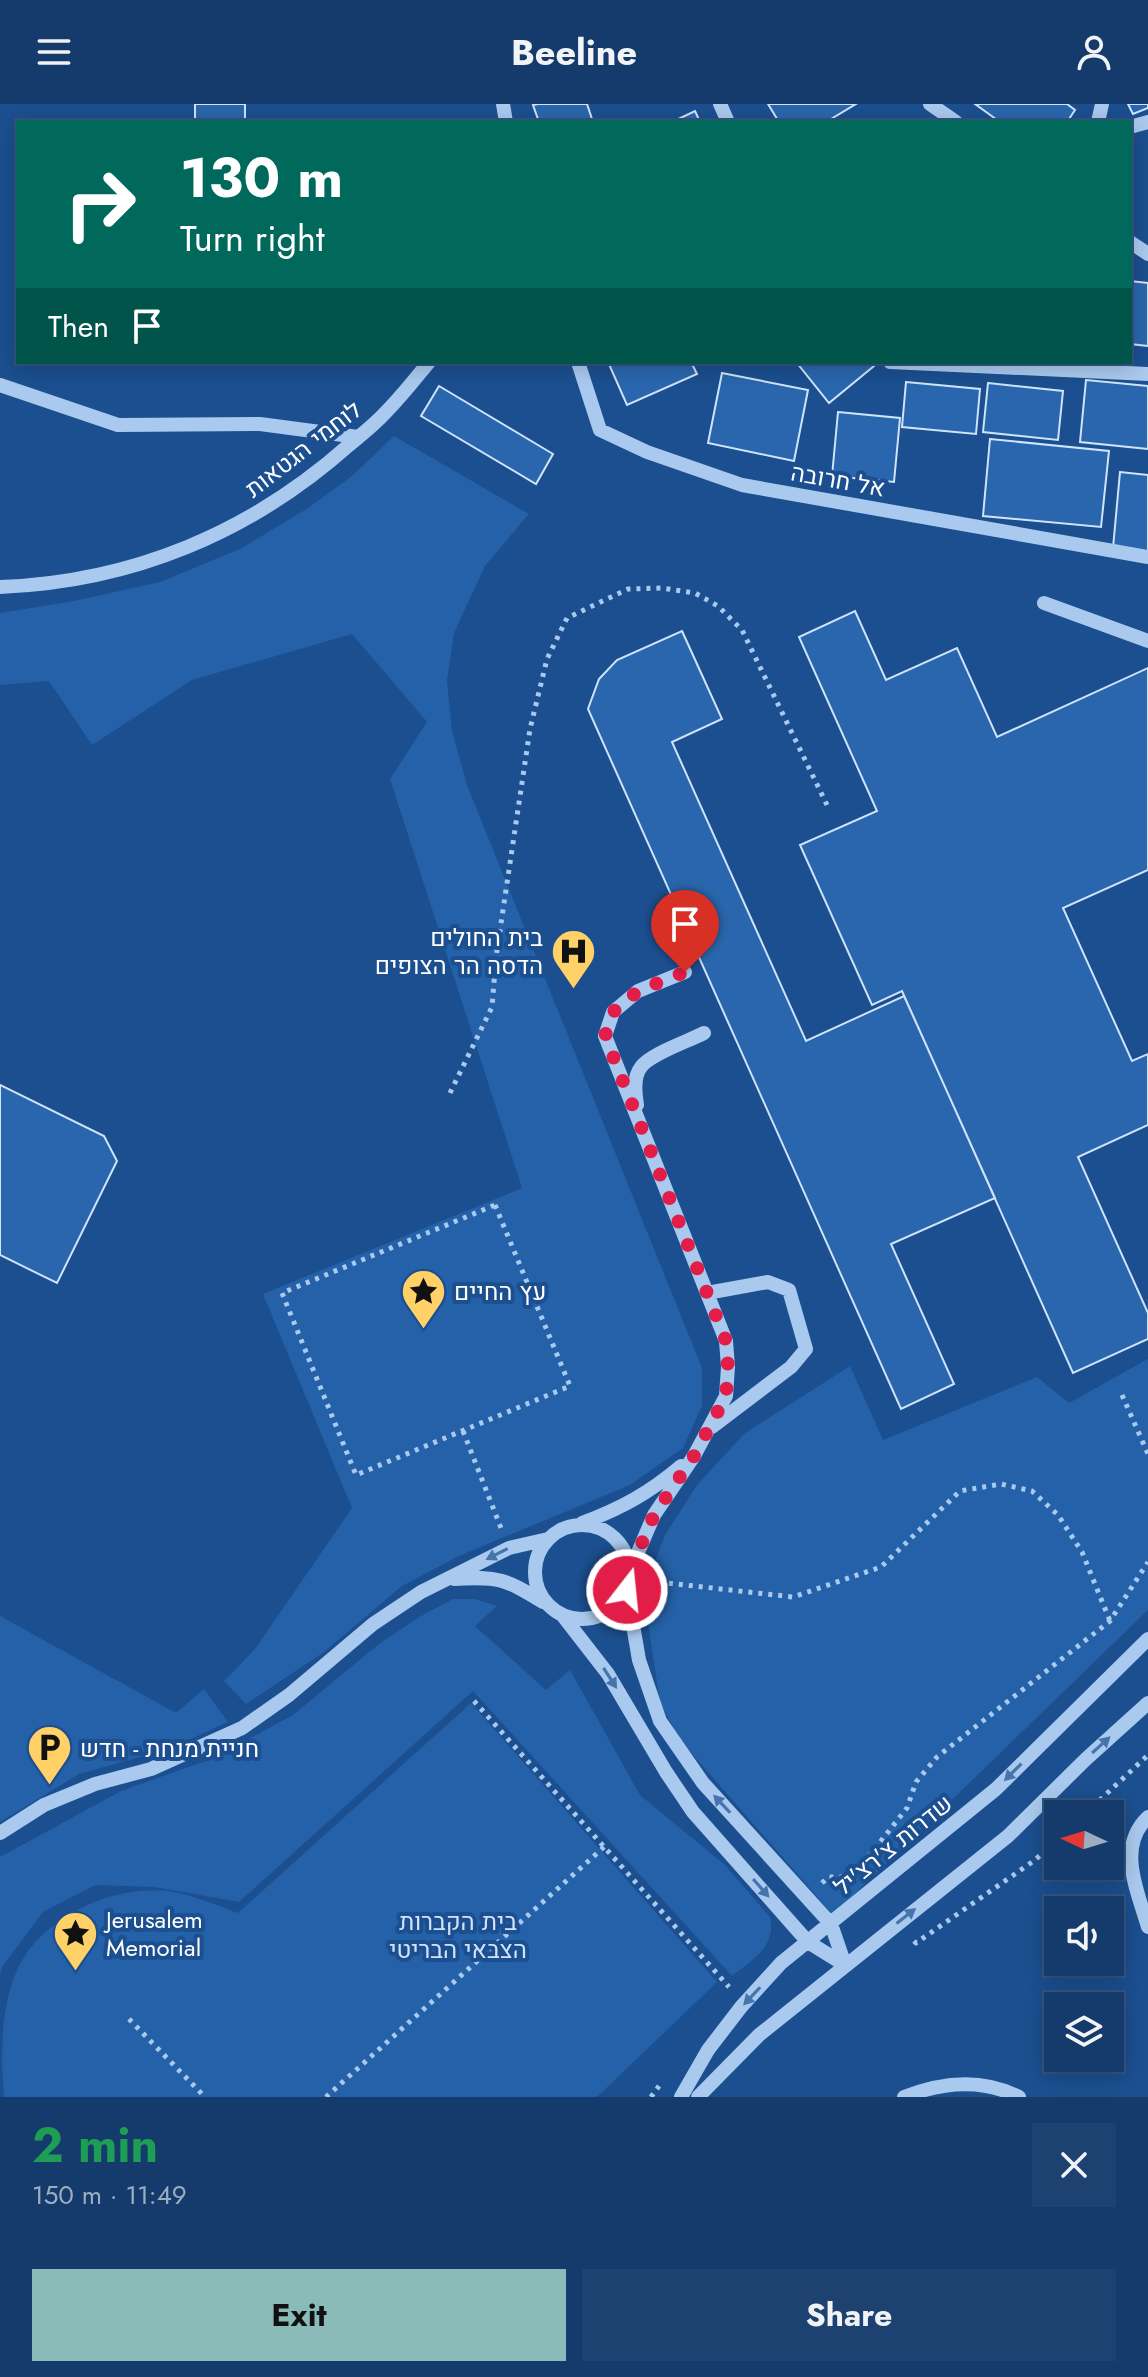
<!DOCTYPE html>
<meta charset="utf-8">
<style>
body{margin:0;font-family:Jost,Heebo,sans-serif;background:#1d4271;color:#f1f3f6;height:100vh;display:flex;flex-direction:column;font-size:30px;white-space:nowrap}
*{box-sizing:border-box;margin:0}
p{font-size:26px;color:#9dadc1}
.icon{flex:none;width:44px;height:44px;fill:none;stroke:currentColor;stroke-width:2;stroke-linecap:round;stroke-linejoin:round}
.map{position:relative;height:1993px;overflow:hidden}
.sheet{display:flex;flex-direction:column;background:#143b6b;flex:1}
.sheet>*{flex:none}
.hud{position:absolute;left:16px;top:16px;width:1116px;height:244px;border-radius:0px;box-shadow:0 4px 20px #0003,0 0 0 2px #33557e;background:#00695c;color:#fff;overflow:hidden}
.needle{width:52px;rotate:274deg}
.buttons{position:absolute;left:1044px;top:1696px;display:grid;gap:16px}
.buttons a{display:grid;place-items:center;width:80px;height:80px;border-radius:0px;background:#143b6b;box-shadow:0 4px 20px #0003,0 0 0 2px #33557e;font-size:40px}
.pin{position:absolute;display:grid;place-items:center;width:68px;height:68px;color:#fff;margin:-82px -34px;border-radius:50% 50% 50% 0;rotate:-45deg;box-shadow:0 0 8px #0007}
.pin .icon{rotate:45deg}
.me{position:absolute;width:88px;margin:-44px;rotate:16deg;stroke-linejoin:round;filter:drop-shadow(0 0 6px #0008)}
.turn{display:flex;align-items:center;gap:28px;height:168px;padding:0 32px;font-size:36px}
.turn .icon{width:104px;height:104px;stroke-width:2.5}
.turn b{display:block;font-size:56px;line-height:68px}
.then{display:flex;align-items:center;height:76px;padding:0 32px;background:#0003;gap:16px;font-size:30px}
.round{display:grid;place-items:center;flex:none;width:84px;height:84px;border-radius:0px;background:#1d4271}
.headline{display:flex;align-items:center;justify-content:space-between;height:136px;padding:0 32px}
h1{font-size:48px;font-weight:700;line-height:60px;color:#1e9e55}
.cta{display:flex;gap:16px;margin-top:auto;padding:16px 32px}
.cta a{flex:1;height:92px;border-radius:0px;background:#8bbbb9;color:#111;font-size:32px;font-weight:700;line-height:92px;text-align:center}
.cta a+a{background:#1d4271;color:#f1f3f6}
header{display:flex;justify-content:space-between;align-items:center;height:104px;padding:0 32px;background:#143b6b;font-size:36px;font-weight:700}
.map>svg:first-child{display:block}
.green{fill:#2461a8}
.building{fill:#2a66ad;stroke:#cfe3fa;stroke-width:2}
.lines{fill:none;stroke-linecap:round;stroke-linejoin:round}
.path{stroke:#a9c9ee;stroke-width:5;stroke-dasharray:4 6;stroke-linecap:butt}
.minor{stroke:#a9c9ee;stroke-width:14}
.oneway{fill:#4674ac}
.route{stroke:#e11d48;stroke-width:14;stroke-dasharray:0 25.2}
.labels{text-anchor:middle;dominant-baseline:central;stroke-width:8;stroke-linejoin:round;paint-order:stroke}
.street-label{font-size:24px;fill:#fff;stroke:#1b4f8f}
.poi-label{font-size:24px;fill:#fff;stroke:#1b4f8f;text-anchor:start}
.park-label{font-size:24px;fill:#cfe3fa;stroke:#1b4f8f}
</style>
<header><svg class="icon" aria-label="menu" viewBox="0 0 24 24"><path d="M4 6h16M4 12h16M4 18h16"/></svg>Beeline<svg class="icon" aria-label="person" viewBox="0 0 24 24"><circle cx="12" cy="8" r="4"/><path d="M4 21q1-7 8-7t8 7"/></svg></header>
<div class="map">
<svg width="1148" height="1993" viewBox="0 0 1148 1993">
<rect width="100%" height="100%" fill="#1b4f8f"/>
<path class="green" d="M 394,332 L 529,410 L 485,462 L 454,529 L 447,576 L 452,627 L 467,681 L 702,1264 L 702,1302 L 683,1344 L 630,1381 L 459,1452 L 402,1482 L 324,1548 L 246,1600 L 224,1577 L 255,1545 L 352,1404 L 263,1190 L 522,1084 L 390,675 L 427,618 L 352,530 L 192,576 L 92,641 L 49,577 L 0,581 L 0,509 L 74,497 L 160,478 L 242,444 L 308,404 L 352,372 Z
M 1148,1255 L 1148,1506 L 833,1811 L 679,1635 L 660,1598 L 647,1513 L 650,1471 L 665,1431 L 697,1381 L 745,1329 L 850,1262 L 883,1336 L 1037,1273 L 1069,1299 Z
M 453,1495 L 475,1495 L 497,1502 L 475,1522 L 546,1586 L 570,1566 L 640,1691 L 725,1761 L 770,1813 C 777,1842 752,1856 732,1872 L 473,1587 L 239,1798 L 155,1783 L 95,1781 L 43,1808 L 2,1863 L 0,1871 L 0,1753 L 121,1687 L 211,1655 L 293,1611 L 379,1540 L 421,1512 Z
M 0,1512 L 176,1609 L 204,1585 L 228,1618 L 169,1645 L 79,1670 L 0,1718 Z
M 471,1599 L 717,1878 L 597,1993 L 4,1993 C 0,1947 0,1886 28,1847 C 58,1807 118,1781 168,1787 C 193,1791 214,1800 238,1809 Z"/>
<path class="building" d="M 195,0 L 245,0 L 245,18 L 195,18 Z
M 538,0 L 587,0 L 593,18 L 539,18 L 533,1 Z
M 768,0 L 856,0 L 826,18 L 779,18 Z
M 975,0 L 1067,0 L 1075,6 L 1067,18 L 1000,18 Z
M 1128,0 L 1148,0 L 1148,4 L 1133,10 Z
M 695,7 L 700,18 L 672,18 Z
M 1130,177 L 1148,179 L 1148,242 L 1130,240 Z
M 608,258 L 691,258 L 697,270 L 627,301 Z
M 871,258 L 874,262 L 829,299 L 797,259 Z
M 722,269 L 808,286 L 794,357 L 708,339 Z
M 1086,276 L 1148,282 L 1148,345 L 1080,338 Z
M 906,278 L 980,285 L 976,330 L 902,323 Z
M 988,279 L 1063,287 L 1058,336 L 983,328 Z
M 439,282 L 553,350 L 536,380 L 421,312 Z
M 838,308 L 900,314 L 894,378 L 832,372 Z
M 990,335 L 1109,347 L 1101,423 L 983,412 Z
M 1120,368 L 1148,371 L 1148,448 L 1113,444 Z
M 855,507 L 886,576 L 957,544 L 997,633 L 1148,564 L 1148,766 L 1063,804 L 1132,957 L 1148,950 L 1148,1021 L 1078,1053 L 1148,1209 L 1148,1235 L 1073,1269 L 902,887 L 872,901 L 800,741 L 877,707 L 799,533 Z
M 682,527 L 722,615 L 672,638 L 806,937 L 904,892 L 995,1094 L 891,1140 L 954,1280 L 901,1305 L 588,605 L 599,575 L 617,556 Z
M 0,981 L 104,1032 L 117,1057 L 57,1179 L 0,1151 Z"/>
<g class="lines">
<path class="path" d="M 450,989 L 492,903 L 496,853 L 530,625 L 547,555 L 567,514 L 628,485 L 662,484 L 695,489 L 718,502 L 742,526 L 827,701
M 495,1101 L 570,1282 L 356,1371 L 282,1189 Z
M 1122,1291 L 1148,1350
M 463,1327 L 501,1424
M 649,1477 L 793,1493 L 881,1463 L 960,1387 L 1001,1380 L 1032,1387 L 1058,1411 L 1082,1448 L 1110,1517
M 474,1597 L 729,1883
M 1085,1710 L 1148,1651
M 862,1761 L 907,1704 L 916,1678 L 937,1653 L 1110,1517 L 1148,1458
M 822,1779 L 828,1773 L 841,1773 L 857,1767
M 914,1837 L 916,1839 L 1035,1756 L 1058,1735
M 129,1915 L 205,1993
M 326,1993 L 604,1743
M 651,1993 L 659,1982"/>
<path class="minor" d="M 503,0 L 506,18
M 720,0 L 728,18
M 930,0 L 956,18
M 1098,18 L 1102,0
M 1130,23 L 1148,18
M 1130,138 L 1148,150
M 578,258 L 600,326 L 647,348 L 742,381 L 1148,453
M 890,258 L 1148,270
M 0,281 L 118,321 L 260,320 L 358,333
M 0,483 C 132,478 250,429 349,341 C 361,331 374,321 385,309 C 401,293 415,275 429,258
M 1044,499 L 1148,537
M 637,1001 C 635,989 633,973 641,963 C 650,950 689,937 704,929
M 707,1189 L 768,1178 L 789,1186 L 806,1245 L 791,1263 L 712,1323
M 582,1419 C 622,1404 649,1389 681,1362
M535 1468a47 47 0 1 1 94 0a47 47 0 1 1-94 0Z
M 630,1467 L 654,1411 L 694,1352 L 726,1292 L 728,1263 L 726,1237 L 605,932 L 613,908 L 638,887 L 685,868
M 454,1475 C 499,1472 505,1475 543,1498
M 627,1486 L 639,1556 L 660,1617 L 703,1679 L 831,1820 L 845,1861
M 563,1512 L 608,1570 L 666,1668 L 693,1708 L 808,1838 L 845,1861
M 1148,1713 C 1116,1743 1138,1788 1148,1823
M 0,1729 L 44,1701 L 95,1680 L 151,1665 L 242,1624 L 289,1591 L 373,1520 L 421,1488 L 509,1444 L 548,1435
M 681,1993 L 708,1946 L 741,1903 L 781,1859 L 996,1685 L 1148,1535
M 698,1993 L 759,1931 L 1008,1732 L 1086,1655 L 1148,1599
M 904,1993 C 942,1978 982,1974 1019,1993"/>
</g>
<defs><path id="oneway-solid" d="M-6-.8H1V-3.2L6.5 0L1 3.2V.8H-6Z" transform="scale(2)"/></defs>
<g class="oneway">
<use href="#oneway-solid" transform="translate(497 1450) rotate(153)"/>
<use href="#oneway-solid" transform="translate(610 1574) rotate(57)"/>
<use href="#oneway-solid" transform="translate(1101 1641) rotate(-42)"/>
<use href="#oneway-solid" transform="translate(1013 1668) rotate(135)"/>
<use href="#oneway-solid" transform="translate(722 1700) rotate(-133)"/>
<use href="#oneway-solid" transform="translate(761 1784) rotate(49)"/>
<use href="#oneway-solid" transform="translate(906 1812) rotate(-38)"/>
<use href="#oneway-solid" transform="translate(752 1892) rotate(133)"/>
</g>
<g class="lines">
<path class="route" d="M 627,1486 L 630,1467 L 654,1411 L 694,1352 L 726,1292 L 728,1263 L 726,1237 L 605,932 L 613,908 L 638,887 L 685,868"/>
</g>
<defs>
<symbol id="hospital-pin" viewBox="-11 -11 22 30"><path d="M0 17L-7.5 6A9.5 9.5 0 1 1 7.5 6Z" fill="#ffd166" stroke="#1b4f8f"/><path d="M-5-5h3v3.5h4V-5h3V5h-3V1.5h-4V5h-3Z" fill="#111"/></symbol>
<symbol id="sight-pin" viewBox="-11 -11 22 30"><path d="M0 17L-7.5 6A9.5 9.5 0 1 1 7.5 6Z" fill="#ffd166" stroke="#1b4f8f"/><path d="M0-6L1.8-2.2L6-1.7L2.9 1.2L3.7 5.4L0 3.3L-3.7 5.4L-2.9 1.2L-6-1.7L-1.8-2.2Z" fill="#111"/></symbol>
<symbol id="parking-pin" viewBox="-11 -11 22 30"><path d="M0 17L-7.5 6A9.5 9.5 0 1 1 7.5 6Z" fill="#ffd166" stroke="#1b4f8f"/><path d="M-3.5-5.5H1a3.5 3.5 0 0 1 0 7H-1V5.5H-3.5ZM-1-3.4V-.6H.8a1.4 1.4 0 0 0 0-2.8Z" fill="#111"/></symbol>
</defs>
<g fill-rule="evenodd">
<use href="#hospital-pin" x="548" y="822" width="51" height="69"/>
<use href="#sight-pin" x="398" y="1162" width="51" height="69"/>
<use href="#parking-pin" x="24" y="1618" width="51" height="69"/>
<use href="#sight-pin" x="50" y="1804" width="51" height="69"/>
</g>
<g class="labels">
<g class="street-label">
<text transform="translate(303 345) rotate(-38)">לוחמי הגטאות</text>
<text transform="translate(838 376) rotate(10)">אל חרובה</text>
<text transform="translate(893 1741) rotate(-39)">שדרות צ'רצ'יל</text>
</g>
<g class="poi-label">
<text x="543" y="833" text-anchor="end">בית החולים<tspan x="543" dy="28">הדסה הר הצופים</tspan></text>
<text x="454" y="1187">עץ החיים</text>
<text x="80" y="1644">חניית מנחת - חדש</text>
<text x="106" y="1815">Jerusalem<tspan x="106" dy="28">Memorial</tspan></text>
</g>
<g class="park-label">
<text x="458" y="1817">בית הקברות<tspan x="458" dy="28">הצבאי הבריטי</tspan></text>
</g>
</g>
</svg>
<div class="buttons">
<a><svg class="needle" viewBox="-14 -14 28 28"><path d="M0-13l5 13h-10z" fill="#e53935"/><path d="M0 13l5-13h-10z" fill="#9dadc1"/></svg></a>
<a><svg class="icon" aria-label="sound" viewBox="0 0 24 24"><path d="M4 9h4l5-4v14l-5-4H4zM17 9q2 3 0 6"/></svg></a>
<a><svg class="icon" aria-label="layers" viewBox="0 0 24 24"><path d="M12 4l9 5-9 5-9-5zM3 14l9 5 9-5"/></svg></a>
</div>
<div class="pin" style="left:685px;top:868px;background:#d93025"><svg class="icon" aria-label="arrive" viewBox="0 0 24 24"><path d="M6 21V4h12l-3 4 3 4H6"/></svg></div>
<svg class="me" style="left:627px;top:1486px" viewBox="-20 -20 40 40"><circle r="17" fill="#e11d48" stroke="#fff" stroke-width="3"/><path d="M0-11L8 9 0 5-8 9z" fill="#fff"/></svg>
<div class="hud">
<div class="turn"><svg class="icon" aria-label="right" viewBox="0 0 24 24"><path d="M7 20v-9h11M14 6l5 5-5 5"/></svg><div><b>130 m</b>Turn right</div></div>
<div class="then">Then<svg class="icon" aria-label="arrive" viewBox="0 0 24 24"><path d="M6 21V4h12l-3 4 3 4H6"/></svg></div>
</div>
</div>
<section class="sheet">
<div class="headline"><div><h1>2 min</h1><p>150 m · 11:49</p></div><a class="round"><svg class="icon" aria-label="close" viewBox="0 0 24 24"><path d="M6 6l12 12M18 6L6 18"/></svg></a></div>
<div class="cta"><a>Exit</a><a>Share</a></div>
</section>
